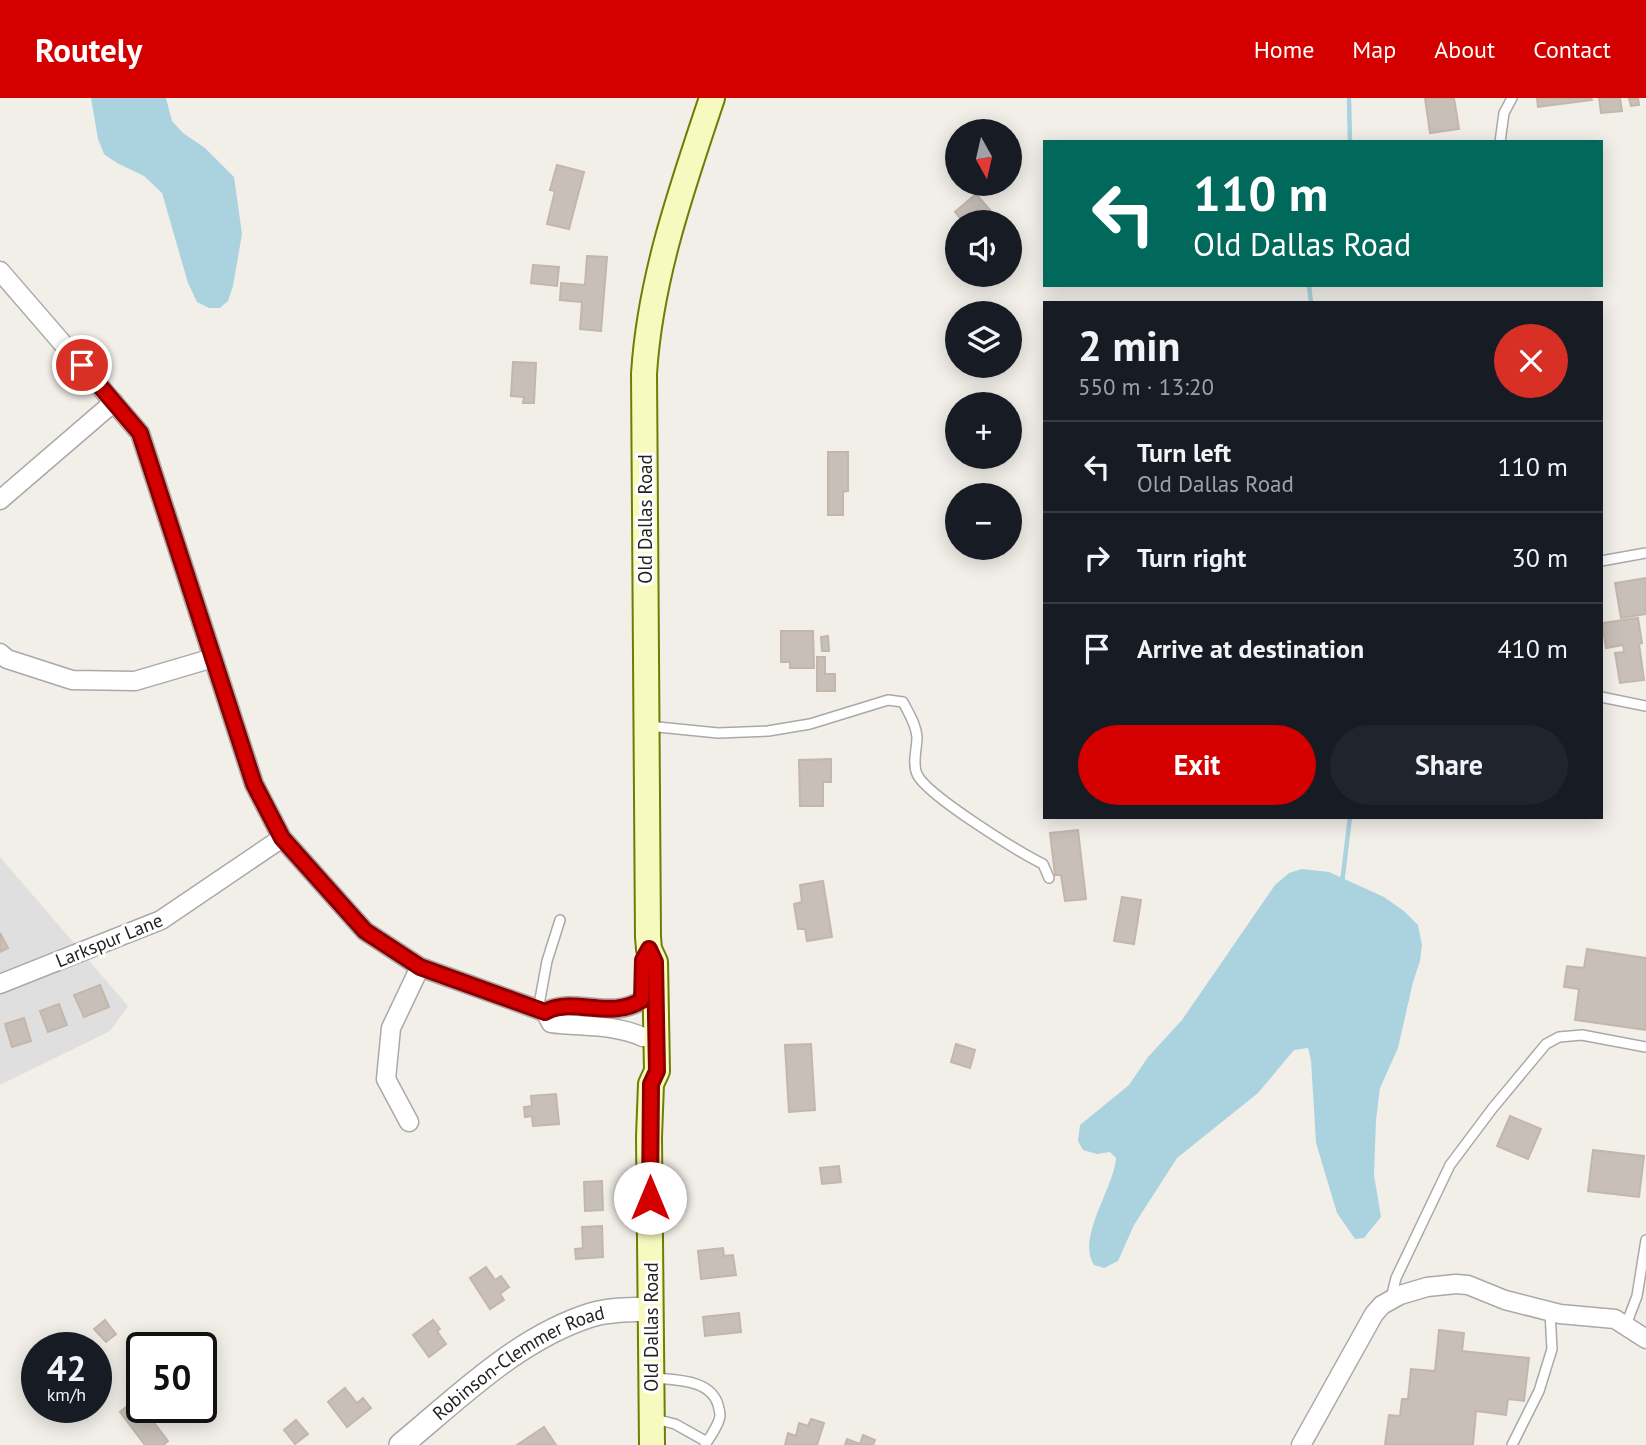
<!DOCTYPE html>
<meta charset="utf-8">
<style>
body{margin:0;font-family:"PT Sans",sans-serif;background:#20242c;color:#f1f3f6;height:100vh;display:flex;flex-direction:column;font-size:26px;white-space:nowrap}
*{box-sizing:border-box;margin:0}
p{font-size:23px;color:#9ea1a6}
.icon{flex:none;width:38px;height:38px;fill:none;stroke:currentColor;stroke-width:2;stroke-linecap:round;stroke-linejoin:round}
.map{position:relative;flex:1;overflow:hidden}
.sheet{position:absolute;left:1043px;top:203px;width:560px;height:518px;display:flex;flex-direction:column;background:#171b24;border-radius:0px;box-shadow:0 4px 18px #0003}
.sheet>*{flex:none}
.hud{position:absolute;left:1043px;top:42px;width:560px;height:147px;border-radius:0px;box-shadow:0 4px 18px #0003;background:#00695c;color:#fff;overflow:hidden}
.needle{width:46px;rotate:172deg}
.tools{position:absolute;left:945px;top:21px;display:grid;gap:14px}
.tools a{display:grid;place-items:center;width:77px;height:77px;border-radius:50%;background:#171b24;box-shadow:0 4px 18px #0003;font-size:35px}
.speed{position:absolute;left:21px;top:1234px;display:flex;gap:14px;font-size:35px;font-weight:700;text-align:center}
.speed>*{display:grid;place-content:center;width:91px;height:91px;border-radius:50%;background:#171b24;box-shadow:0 4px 18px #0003;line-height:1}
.speed small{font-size:18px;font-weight:400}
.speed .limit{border:4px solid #111;border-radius:10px;background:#fff;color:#111}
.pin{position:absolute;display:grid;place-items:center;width:60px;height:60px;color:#fff;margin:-30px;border:4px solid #fff;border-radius:50%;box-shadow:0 2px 7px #0007}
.me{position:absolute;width:77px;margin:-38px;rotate:0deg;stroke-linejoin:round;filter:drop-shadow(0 0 5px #0008)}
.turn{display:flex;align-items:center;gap:24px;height:147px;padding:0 35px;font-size:32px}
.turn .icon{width:91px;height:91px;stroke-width:2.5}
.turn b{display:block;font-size:49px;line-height:60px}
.round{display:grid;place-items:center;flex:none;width:74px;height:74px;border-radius:37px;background:#20242c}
.summary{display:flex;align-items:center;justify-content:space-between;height:119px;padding:0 35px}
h1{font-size:42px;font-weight:600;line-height:52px}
.cta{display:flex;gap:14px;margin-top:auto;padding:14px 35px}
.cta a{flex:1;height:80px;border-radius:42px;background:#d40000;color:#fff;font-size:28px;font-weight:600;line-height:80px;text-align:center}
.cta a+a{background:#20242c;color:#f1f3f6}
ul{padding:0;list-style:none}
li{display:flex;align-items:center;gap:21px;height:91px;padding:0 35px;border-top:2px solid #363941}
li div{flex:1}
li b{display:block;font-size:26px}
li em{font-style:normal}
header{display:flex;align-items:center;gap:42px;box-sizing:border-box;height:98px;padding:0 35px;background:#d40000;color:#fff}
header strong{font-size:33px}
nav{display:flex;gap:38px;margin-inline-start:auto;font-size:24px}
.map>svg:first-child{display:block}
.residential{fill:#e0dfdf}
.water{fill:#aad3df}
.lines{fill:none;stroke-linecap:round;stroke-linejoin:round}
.stream{stroke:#aad3df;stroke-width:4.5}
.building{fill:#c7bfb8;stroke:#c4b6ab;stroke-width:2}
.service-casing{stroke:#a9a9a9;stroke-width:12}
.minor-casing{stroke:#a9a9a9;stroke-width:21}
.tertiary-casing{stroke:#a9a9a9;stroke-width:26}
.secondary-casing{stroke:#707d05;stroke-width:28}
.service{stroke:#fff;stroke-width:9}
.minor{stroke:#fff;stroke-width:18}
.tertiary{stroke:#fff;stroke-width:23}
.secondary{stroke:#f7fabf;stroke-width:24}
.route-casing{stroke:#8a0000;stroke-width:18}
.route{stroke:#d40000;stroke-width:12}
.labels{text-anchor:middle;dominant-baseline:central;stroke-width:6;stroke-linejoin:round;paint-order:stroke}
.street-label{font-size:19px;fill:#222;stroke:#fff}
</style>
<header>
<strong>Routely</strong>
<nav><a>Home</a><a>Map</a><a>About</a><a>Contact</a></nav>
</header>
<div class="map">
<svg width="1646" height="1347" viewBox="0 0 1646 1347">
<rect width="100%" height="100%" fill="#f2efe9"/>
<path class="residential" d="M 0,759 L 128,908 L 110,933 L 0,987 Z"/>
<path class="water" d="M 91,0 L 166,0 L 172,23 L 183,35 L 205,50 L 234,79 L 242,136 L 233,188 L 228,203 L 220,210 L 209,210 L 197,204 L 188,185 L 162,95 L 144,78 L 117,65 L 104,56 L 98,41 Z
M 1302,771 L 1329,774 L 1384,799 L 1404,813 L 1418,827 L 1422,847 L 1420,863 L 1413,884 L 1398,950 L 1380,990 L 1376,1022 L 1374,1077 L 1381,1119 L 1364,1140 L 1355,1141 L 1337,1115 L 1316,1045 L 1311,962 L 1308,950 L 1294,952 L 1258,995 L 1177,1060 L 1134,1127 L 1118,1163 L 1104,1170 L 1094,1167 C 1076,1140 1114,1090 1116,1060 L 1110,1054 L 1097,1056 L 1083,1052 L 1078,1043 L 1080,1027 L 1129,987 L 1148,959 L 1182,922 L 1275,787 L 1289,775 Z"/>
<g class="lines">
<path class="stream" d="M 1349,0 L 1350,44
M 1309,187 L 1311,205
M 1342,785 L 1350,719"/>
</g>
<path class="building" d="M 1425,0 L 1454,0 L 1459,31 L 1430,35 Z
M 1537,0 L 1591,0 L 1592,2 L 1538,9 Z
M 1599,0 L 1620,0 L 1622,13 L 1601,15 Z
M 1629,0 L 1638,0 L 1639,7 L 1631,8 Z
M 557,67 L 584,74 L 569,131 L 547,126 L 555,93 L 550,92 Z
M 976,96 L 990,112 L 976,124 L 963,124 L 955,114 Z
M 587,158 L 607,159 L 601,233 L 580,231 L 582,204 L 560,202 L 561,185 L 585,187 Z
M 533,167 L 559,169 L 557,188 L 531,185 Z
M 513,264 L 536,265 L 534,305 L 523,305 L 524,299 L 511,298 Z
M 828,354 L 848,354 L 848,393 L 843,394 L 843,417 L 828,417 Z
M 1646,480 L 1646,516 L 1621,520 L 1615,485 Z
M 1638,520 L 1642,545 L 1639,546 L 1644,582 L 1620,585 L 1615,555 L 1624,554 L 1623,547 L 1606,550 L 1602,525 Z
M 781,533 L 813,533 L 814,570 L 790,570 L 790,564 L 781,564 Z
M 828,538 L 829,553 L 822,553 L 821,539 Z
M 817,559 L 825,559 L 825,576 L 835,576 L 835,593 L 817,593 Z
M 831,661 L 831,684 L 823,684 L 823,708 L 800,708 L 799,662 Z
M 1078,732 L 1086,801 L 1065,803 L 1061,777 L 1055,777 L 1050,735 Z
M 823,783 L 832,839 L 807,843 L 805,831 L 798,831 L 794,806 L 802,804 L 800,787 Z
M 1122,799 L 1141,802 L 1134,846 L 1114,843 Z
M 0,835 L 8,850 L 0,854 Z
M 1587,851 L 1646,860 L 1646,932 L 1575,922 L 1579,891 L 1564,889 L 1567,868 L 1584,870 Z
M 100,887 L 109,909 L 84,919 L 74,897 Z
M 59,906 L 67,927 L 48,934 L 40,913 Z
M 24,920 L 31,943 L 12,949 L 5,926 Z
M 811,946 L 815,1012 L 789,1014 L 785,947 Z
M 956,946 L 975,952 L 970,970 L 951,964 Z
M 556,996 L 559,1026 L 533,1028 L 532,1018 L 525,1019 L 524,1009 L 532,1008 L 531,998 Z
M 1510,1018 L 1541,1031 L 1528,1061 L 1497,1048 Z
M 1593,1052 L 1644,1058 L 1639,1099 L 1588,1093 Z
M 839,1068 L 841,1084 L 822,1086 L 820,1070 Z
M 602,1083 L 603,1112 L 585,1113 L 584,1084 Z
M 602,1128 L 603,1159 L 576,1161 L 575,1151 L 583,1150 L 582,1129 Z
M 723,1150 L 724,1158 L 733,1157 L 736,1177 L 701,1181 L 698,1153 Z
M 486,1169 L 495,1182 L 501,1178 L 509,1189 L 500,1196 L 504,1202 L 490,1211 L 470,1180 Z
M 739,1215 L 741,1234 L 705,1238 L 703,1219 Z
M 105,1222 L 116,1236 L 106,1244 L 94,1231 Z
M 433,1222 L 440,1231 L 437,1233 L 446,1246 L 429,1259 L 413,1237 Z
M 1439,1232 L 1464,1235 L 1462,1253 L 1529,1260 L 1524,1303 L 1508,1301 L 1506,1317 L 1476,1313 L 1473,1347 L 1385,1347 L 1389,1317 L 1400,1318 L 1402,1301 L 1408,1301 L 1411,1271 L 1435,1273 Z
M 345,1290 L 357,1305 L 363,1300 L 371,1310 L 347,1329 L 328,1304 Z
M 136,1301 L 168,1343 L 163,1347 L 145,1347 L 120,1314 Z
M 811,1321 L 824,1325 L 817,1347 L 785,1347 L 788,1335 L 796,1338 L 799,1325 L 808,1328 Z
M 296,1322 L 308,1336 L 295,1346 L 284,1332 Z
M 544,1329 L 556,1347 L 517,1347 Z
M 863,1337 L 875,1342 L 873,1347 L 845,1347 L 847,1341 L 860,1346 Z"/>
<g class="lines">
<defs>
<path id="service" d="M 1500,44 L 1504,15 L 1512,0
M 1601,463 L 1646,455
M 1601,599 L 1646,608
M 648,628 L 718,635 L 768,633 L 810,626 L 888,602 L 903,604 C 909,616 916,626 917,639 C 917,651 912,665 917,676 C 926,697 1019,754 1043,766 L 1049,780
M 538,912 L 547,863 L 560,822
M 1391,1200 L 1396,1180 L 1450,1067 L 1492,1011 L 1546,946 L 1559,939 L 1582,937 L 1646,949
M 1626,1227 L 1637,1198 L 1646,1142
M 653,1280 C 676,1282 714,1281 719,1311 C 720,1316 721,1317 719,1322 C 716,1331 710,1339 705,1347
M 655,1321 L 675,1326 L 707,1344
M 1512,1347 L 1539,1293 L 1552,1251 L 1550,1214"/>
<path id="minor" d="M 0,173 L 140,335 L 254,686 L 282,740 L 365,833 L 420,869 L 545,914 L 551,925 C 582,929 615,926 643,939
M 0,402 L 114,304
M 0,555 L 7,561 L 72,582 L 135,583 L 213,560
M 0,886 L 161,822 L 282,740
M 545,914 C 572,898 610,923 642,902
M 409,1024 L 386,981 L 391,930 L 420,869
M 1301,1347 L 1374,1216 L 1382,1207 L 1400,1197 L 1427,1189 L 1456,1186 L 1468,1187 L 1505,1202 L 1560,1216 L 1615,1221 L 1646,1241"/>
<g id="tertiary">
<path id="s1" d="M 401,1347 C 459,1299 518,1240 591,1217 C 610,1211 631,1212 650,1211"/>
</g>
<path id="secondary" d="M 652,1347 L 649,1039 L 651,986 L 657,973 L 655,864 L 649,851 L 648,839 L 644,276 C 650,180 682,90 712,0"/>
</defs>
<use href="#service" class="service-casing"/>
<use href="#minor" class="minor-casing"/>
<use href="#tertiary" class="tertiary-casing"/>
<use href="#secondary" class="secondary-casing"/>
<use href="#service" class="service"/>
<use href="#minor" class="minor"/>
<use href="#tertiary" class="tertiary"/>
<use href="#secondary" class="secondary"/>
</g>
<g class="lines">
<defs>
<path id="route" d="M 82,267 L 140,335 L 254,686 L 282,740 L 365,833 L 420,869 L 545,914 C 572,898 610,923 642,902 L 643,862 L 649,851 L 655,864 L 657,973 L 651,986 L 650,1100"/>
</defs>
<use href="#route" class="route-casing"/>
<use href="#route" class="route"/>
</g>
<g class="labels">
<g class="street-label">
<text transform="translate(645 421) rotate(-90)">Old Dallas Road</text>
<text transform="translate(109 842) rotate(-22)">Larkspur Lane</text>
<text transform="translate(651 1229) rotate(-90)">Old Dallas Road</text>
<text stroke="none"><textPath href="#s1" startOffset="145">Robinson-Clemmer Road</textPath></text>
</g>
</g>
</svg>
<div class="tools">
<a><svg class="needle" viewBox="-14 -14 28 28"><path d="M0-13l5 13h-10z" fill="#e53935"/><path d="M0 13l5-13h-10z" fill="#9ea1a6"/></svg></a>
<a><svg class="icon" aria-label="sound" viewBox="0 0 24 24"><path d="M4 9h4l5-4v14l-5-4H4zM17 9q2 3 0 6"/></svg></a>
<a><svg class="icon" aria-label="layers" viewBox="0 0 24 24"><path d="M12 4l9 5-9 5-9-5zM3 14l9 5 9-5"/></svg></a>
<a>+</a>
<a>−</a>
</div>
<div class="speed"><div>42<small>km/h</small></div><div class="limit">50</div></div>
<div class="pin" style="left:82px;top:267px;background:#d93025"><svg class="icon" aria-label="arrive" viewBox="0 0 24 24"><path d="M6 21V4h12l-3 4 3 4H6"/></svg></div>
<svg class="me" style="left:650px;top:1100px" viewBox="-20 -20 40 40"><circle r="19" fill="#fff"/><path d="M0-13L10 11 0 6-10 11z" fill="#d40000"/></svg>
<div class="hud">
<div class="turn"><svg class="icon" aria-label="left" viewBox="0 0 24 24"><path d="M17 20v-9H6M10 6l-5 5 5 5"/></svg><div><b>110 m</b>Old Dallas Road</div></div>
</div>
<section class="sheet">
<div class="summary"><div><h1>2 min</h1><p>550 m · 13:20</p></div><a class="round" style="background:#d93025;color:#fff"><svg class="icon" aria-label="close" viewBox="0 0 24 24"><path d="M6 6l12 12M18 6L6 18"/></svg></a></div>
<ul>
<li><svg class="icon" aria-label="left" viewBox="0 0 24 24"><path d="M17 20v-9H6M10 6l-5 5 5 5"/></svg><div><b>Turn left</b><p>Old Dallas Road</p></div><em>110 m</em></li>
<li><svg class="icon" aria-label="right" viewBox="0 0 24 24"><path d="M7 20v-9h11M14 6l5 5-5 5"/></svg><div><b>Turn right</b></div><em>30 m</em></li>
<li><svg class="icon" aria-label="arrive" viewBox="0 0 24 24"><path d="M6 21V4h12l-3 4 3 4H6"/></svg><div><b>Arrive at destination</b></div><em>410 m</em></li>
</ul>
<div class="cta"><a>Exit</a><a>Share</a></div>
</section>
</div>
